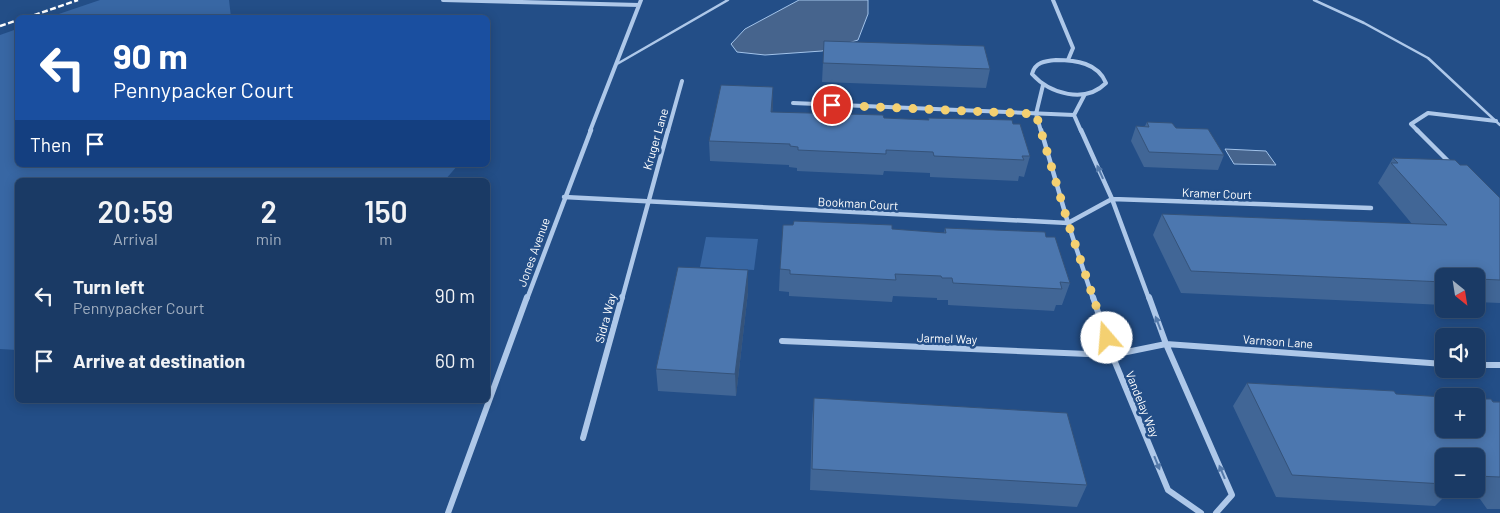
<!DOCTYPE html>
<meta charset="utf-8">
<style>
body{margin:0;font-family:Barlow,sans-serif;background:#23416b;color:#f1f3f6;height:100vh;display:flex;flex-direction:column;font-size:19px;white-space:nowrap}
*{box-sizing:border-box;margin:0}
p{font-size:16px;color:#9fadbf}
.icon{flex:none;width:28px;height:28px;fill:none;stroke:currentColor;stroke-width:2;stroke-linecap:round;stroke-linejoin:round}
.map{position:relative;flex:1;overflow:hidden}
.side{position:absolute;left:15px;top:178px;width:475px;height:225px;display:flex;flex-direction:column;background:#1a3a65;border-radius:8px;box-shadow:0 2px 12px #0003,0 0 0 1px #385479}
.side>*{flex:none}
.guide{position:absolute;left:15px;top:15px;width:475px;height:152px;border-radius:8px;box-shadow:0 2px 12px #0003,0 0 0 1px #385479;background:#1a4fa0;color:#fff;overflow:hidden}
.needle{width:32px;rotate:150deg}
.fabs{position:absolute;left:1435px;top:268px;display:grid;gap:10px}
.fabs a{display:grid;place-items:center;width:50px;height:50px;border-radius:8px;background:#1a3a65;box-shadow:0 2px 12px #0003,0 0 0 1px #385479;font-size:25px}
.pin{position:absolute;display:grid;place-items:center;width:42px;height:42px;color:#fff;margin:-21px;border:2px solid #fff;border-radius:50%;box-shadow:0 1px 5px #0007}
.me{position:absolute;width:55px;margin:-28px;rotate:342deg;stroke-linejoin:round;filter:drop-shadow(0 0 4px #0008)}
.turn{display:flex;align-items:center;gap:18px;height:105px;padding:0 15px;font-size:22px}
.turn .icon{width:65px;height:65px;stroke-width:2.5}
.turn b{display:block;font-size:35px;line-height:42px}
.then{display:flex;align-items:center;height:48px;padding:0 15px;background:#0003;gap:10px;font-size:19px}
.eta{display:flex;justify-content:space-evenly;align-items:center;height:85px;text-align:center}
.eta b{font-size:30px;font-weight:600;line-height:35px}
ul{padding:0;list-style:none}
li{display:flex;align-items:center;gap:15px;height:65px;padding:0 15px}
li div{flex:1}
li b{display:block;font-size:19px}
li em{font-style:normal}
.map>svg:first-child{display:block}
.green{fill:#3867a4}
.water{fill:#46648d;stroke:#a2c3ea}
.lines{fill:none;stroke-linecap:round;stroke-linejoin:round}
.lane{stroke:#aec8e9;stroke-width:2.5}
.street-far2{stroke:#aec8e9;stroke-width:4}
.street-far1{stroke:#aec8e9;stroke-width:4.5}
.street{stroke:#aec8e9;stroke-width:6}
.rail{stroke:#fff;stroke-width:2.5;stroke-dasharray:6 2.5;stroke-linecap:butt}
.wall{fill:#416696;fill-rule:evenodd}
.shaded-wall{fill:#35537a}
.building{fill:#4c77af;stroke:#35537a}
.oneway{fill:#5479a9}
.route{stroke:#f4d071;stroke-width:9;stroke-dasharray:0 16.2}
.labels{text-anchor:middle;dominant-baseline:central;stroke-width:5;stroke-linejoin:round;paint-order:stroke}
.street-label{font-size:12px;fill:#fff;stroke:#234e87}
</style>
<div class="map">
<svg width="1500" height="513" viewBox="0 0 1500 513">
<rect width="100%" height="100%" fill="#234e87"/>
<path class="green" d="M 100,0 L 229,0 L 231,17 L 50,17 Z
M 17,29 L 18,165 L 458,165 L 445,180 L 18,180 L 17,350 L 0,349 L 0,35 Z
M 706,237 L 758,239 L 754,270 L 700,267 Z"/>
<path class="water" d="M 799,0 L 868,0 L 868,14 L 858,40 L 822,51 L 765,55 L 737,52 L 731,44 L 745,29 Z
M 1225,149 L 1266,151 L 1276,165 L 1234,164 Z"/>
<g class="lines">
<path class="lane" d="M 1314,0 L 1364,23 L 1428,58 L 1500,125
M 617,64 L 728,0"/>
<path class="street-far2" d="M 443,0 L 639,5
M 1053,0 L 1073,48 L 1068,60
M 1056,60 C 1076,60 1098,63 1106,83 C 1085,104 1050,94 1032,74 C 1035,62 1045,61 1056,60 Z
M 793,103 L 1074,115
M 590,131 L 641,0
M 668,131 L 682,81
M 1041,131 L 1036,114 L 1043,85
M 1081,131 L 1074,115 L 1085,94
M 1418,131 L 1411,124 L 1428,113 L 1496,121"/>
<path class="street-far1" d="M 1041,130 L 1068,223 L 1093,299
M 1081,130 L 1112,199 L 1149,299
M 1417,130 L 1452,165
M 564,197 L 1068,223 L 1112,199 L 1371,208
M 527,299 L 591,130
M 622,299 L 668,130"/>
<path class="street" d="M 1093,297 L 1112,355 L 1168,490 L 1201,513
M 1149,297 L 1166,344 L 1232,495 L 1216,513
M 782,341 L 1112,355 L 1166,344 L 1444,364
M 1476,365 L 1500,365
M 583,438 L 622,297
M 448,513 L 527,297"/>
<path class="rail" d="M 26,18 L 78,0
M 0,26 L 18,20"/>
</g>
<path class="wall" d="M 824,41 L 990,69 L 986,88 L 822,82 Z
M 773,107 L 772,112 L 884,118 L 928,120 L 928,118 L 1013,124 L 1030,156 L 1024,177 L 1019,176 L 1018,181 L 930,177 L 930,173 L 884,171 L 883,175 L 797,171 L 797,168 L 789,167 L 789,165 L 710,161 L 709,141 Z
M 1147,122 L 1176,128 L 1224,155 L 1218,170 L 1144,167 L 1131,141 L 1136,126 L 1145,126 Z
M 1393,158 L 1460,165 L 1500,198 L 1500,303 L 1476,302 L 1476,276 L 1444,276 L 1444,305 L 1181,293 L 1153,235 L 1162,214 L 1412,224 L 1378,183 Z
M 945,228 L 1046,237 L 1070,283 L 1062,305 L 1056,305 L 1054,311 L 948,305 L 948,300 L 937,300 L 937,298 L 893,296 L 892,302 L 789,296 L 789,292 L 779,291 L 780,269 L 892,229 L 944,233 Z
M 748,292 L 736,396 L 658,391 L 656,369 Z
M 1247,383 L 1500,402 L 1500,509 L 1487,509 L 1480,499 L 1444,497 L 1435,506 L 1276,497 L 1233,406 ZM 1444,456 L 1476,456 L 1476,489 L 1444,489 Z
M 814,398 L 1087,485 L 1077,507 L 810,490 L 812,420 Z"/>
<path class="shaded-wall" d="M 773,87 L 773,107 L 770,132 L 771,112 Z
M 748,270 L 748,292 L 736,396 L 735,374 Z"/>
<path class="building" d="M 824,41 L 984,46 L 990,69 L 823,63 Z
M 721,85 L 773,87 L 771,112 L 883,115 L 884,118 L 929,120 L 928,118 L 1012,120 L 1013,124 L 1020,124 L 1030,156 L 1022,156 L 1024,160 L 934,156 L 933,152 L 886,150 L 886,154 L 798,150 L 798,147 L 790,146 L 790,144 L 709,141 Z
M 1147,122 L 1172,123 L 1176,128 L 1208,129 L 1224,155 L 1149,152 L 1136,126 L 1149,127 Z
M 1393,158 L 1455,160 L 1460,165 L 1467,165 L 1500,198 L 1500,280 L 1478,279 L 1482,284 L 1476,284 L 1476,276 L 1444,276 L 1444,282 L 1191,271 L 1162,214 L 1447,225 L 1391,163 L 1398,163 Z
M 794,221 L 892,225 L 892,229 L 946,233 L 945,228 L 1045,232 L 1046,237 L 1055,237 L 1070,283 L 1060,282 L 1062,289 L 953,283 L 952,278 L 942,278 L 941,276 L 895,274 L 896,280 L 790,274 L 790,270 L 780,269 L 783,225 L 793,225 Z
M 678,267 L 748,270 L 735,374 L 656,369 Z
M 1247,383 L 1394,391 L 1396,394 L 1444,397 L 1444,429 L 1476,429 L 1476,399 L 1491,399 L 1493,402 L 1500,402 L 1500,477 L 1476,476 L 1476,456 L 1444,456 L 1444,484 L 1292,475 Z
M 814,398 L 1067,413 L 1087,485 L 812,469 Z"/>
<defs><path id="oneway-solid" d="M-6-.8H1V-3.2L6.5 0L1 3.2V.8H-6Z" transform="scale(1.25)"/></defs>
<g class="oneway">
<use href="#oneway-solid" transform="translate(1100 172) rotate(-114)"/>
<use href="#oneway-solid" transform="translate(1158 323) rotate(-111)"/>
<use href="#oneway-solid" transform="translate(1157 463) rotate(68)"/>
<use href="#oneway-solid" transform="translate(1222 472) rotate(-113)"/>
</g>
<g class="lines">
<path class="route" d="M 832,105 L 1036,114 L 1068,223 L 1107,338"/>
</g>
<g class="labels">
<g class="street-label">
<text transform="translate(655 139) rotate(-74)">Kruger Lane</text>
<text transform="translate(1217 193) rotate(2)">Kramer Court</text>
<text transform="translate(858 203) rotate(3)">Bookman Court</text>
<text transform="translate(533 252) rotate(-70)">Jones Avenue</text>
<text transform="translate(605 318) rotate(-75)">Sidra Way</text>
<text transform="translate(947 338) rotate(2)">Jarmel Way</text>
<text transform="translate(1278 341) rotate(4)">Varnson Lane</text>
<text transform="translate(1143 404) rotate(68)">Vandelay Way</text>
</g>
</g>
</svg>
<div class="fabs">
<a><svg class="needle" viewBox="-14 -14 28 28"><path d="M0-13l5 13h-10z" fill="#e53935"/><path d="M0 13l5-13h-10z" fill="#9fadbf"/></svg></a>
<a><svg class="icon" aria-label="sound" viewBox="0 0 24 24"><path d="M4 9h4l5-4v14l-5-4H4zM17 9q2 3 0 6"/></svg></a>
<a>+</a>
<a>−</a>
</div>
<div class="pin" style="left:832px;top:105px;background:#d93025"><svg class="icon" aria-label="arrive" viewBox="0 0 24 24"><path d="M6 21V4h12l-3 4 3 4H6"/></svg></div>
<svg class="me" style="left:1107px;top:338px" viewBox="-20 -20 40 40"><circle r="19" fill="#fff"/><path d="M0-13L10 11 0 6-10 11z" fill="#f4d071"/></svg>
<div class="guide">
<div class="turn"><svg class="icon" aria-label="left" viewBox="0 0 24 24"><path d="M17 20v-9H6M10 6l-5 5 5 5"/></svg><div><b>90 m</b>Pennypacker Court</div></div>
<div class="then">Then<svg class="icon" aria-label="arrive" viewBox="0 0 24 24"><path d="M6 21V4h12l-3 4 3 4H6"/></svg></div>
</div>
<section class="side">
<div class="eta">
<div><b>20:59</b><p>Arrival</p></div>
<div><b>2</b><p>min</p></div>
<div><b>150</b><p>m</p></div>
</div>
<ul>
<li><svg class="icon" aria-label="left" viewBox="0 0 24 24"><path d="M17 20v-9H6M10 6l-5 5 5 5"/></svg><div><b>Turn left</b><p>Pennypacker Court</p></div><em>90 m</em></li>
<li><svg class="icon" aria-label="arrive" viewBox="0 0 24 24"><path d="M6 21V4h12l-3 4 3 4H6"/></svg><div><b>Arrive at destination</b></div><em>60 m</em></li>
</ul>
</section>
</div>
